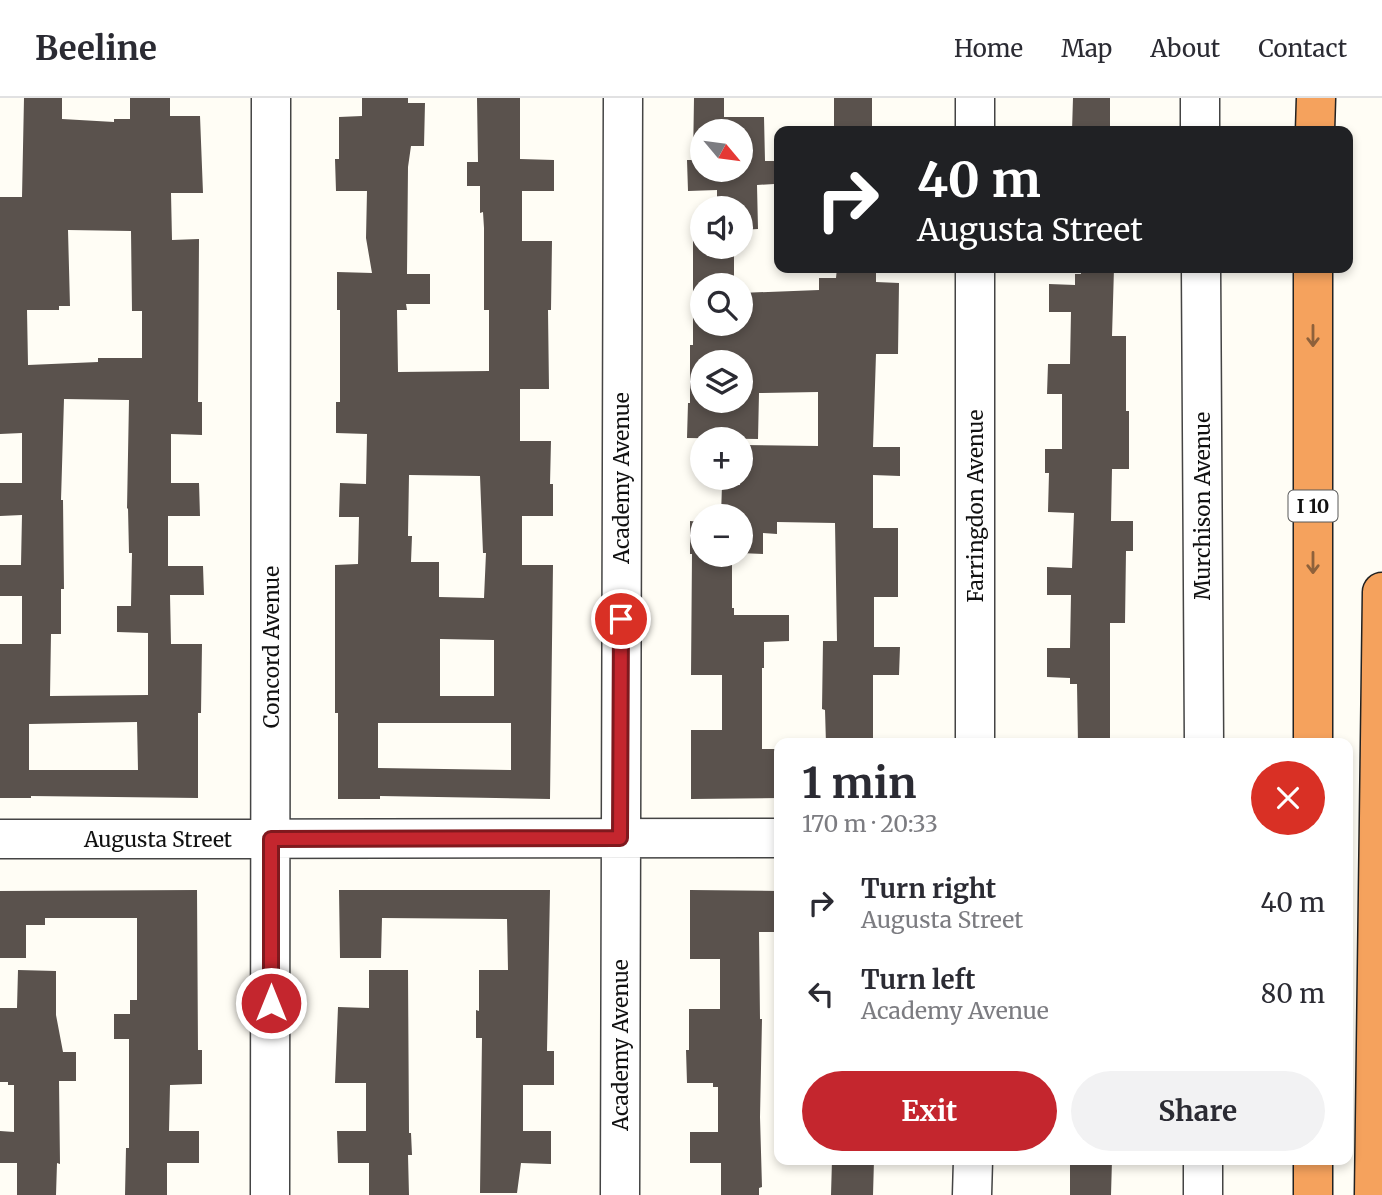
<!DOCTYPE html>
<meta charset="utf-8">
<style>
body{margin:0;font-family:Merriweather,serif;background:#f2f2f3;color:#2b2b33;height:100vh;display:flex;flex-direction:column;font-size:26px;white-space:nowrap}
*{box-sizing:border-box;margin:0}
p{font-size:23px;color:#7c7c81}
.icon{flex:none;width:38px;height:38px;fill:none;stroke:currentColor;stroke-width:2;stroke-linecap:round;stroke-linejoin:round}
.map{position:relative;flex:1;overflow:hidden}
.panel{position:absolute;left:774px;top:640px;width:579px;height:427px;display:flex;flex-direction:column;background:#fff;border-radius:14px;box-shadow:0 4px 10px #0003}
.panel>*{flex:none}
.guide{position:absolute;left:774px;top:28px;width:579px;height:147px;border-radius:14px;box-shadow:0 4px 10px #0003;background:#202124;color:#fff;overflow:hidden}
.needle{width:46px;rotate:119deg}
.fabs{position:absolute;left:690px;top:21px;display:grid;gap:14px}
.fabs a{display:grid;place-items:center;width:63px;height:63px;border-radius:50%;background:#fff;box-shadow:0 4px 10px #0003;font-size:35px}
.pin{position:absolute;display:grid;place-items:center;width:60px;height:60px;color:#fff;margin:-30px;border:4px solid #fff;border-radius:50%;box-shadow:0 2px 7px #0007}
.me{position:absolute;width:77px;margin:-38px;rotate:0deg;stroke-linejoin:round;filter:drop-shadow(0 0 5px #0008)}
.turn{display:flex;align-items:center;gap:24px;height:147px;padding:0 28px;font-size:32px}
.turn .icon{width:91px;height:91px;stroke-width:2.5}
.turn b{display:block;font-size:49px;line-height:60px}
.round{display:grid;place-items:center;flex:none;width:74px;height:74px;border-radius:37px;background:#f2f2f3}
.headline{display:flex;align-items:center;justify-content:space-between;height:119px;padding:0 28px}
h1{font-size:42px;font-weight:700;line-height:52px}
.cta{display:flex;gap:14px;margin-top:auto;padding:14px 28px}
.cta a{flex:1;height:80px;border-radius:42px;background:#c4262e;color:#fff;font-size:28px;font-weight:700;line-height:80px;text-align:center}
.cta a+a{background:#f2f2f3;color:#2b2b33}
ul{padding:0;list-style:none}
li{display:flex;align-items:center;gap:21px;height:91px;padding:0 28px}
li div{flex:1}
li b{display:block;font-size:26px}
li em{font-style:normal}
header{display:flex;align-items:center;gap:42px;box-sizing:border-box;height:98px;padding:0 35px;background:#fff;border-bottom:2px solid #e1e1e2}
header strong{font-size:33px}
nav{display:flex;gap:38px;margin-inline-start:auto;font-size:24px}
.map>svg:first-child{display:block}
.building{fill:#5a524d;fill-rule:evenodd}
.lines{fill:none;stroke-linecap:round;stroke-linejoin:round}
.minor-casing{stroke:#444;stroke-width:41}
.highway-casing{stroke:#222;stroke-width:41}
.minor{stroke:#fff;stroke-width:38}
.highway{stroke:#f5a25d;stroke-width:38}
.oneway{stroke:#8e613b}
.route-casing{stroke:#7f191e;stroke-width:18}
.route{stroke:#c4262e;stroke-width:12}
.labels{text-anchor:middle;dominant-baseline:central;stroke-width:7;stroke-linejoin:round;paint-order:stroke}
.shield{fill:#fff;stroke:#585858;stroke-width:2}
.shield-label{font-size:19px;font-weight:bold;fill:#111}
.street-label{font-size:21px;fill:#111;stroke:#fff}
</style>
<header>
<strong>Beeline</strong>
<nav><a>Home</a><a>Map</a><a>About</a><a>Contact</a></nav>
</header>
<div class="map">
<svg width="1382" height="1097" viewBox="0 0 1382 1097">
<rect width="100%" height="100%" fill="#fffdf5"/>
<path class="building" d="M 24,0 L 62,0 L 62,21 L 114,24 L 114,21 L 130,21 L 130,0 L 170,0 L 170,18 L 200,18 L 203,95 L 171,95 L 172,142 L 199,141 L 198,304 L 202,304 L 202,337 L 171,336 L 171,385 L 199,385 L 200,418 L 168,418 L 168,468 L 203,468 L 204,497 L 170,497 L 171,546 L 202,546 L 201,615 L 198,615 L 198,700 L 31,698 L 31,700 L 0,700 L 0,546 L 22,546 L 22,498 L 0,498 L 0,467 L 21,467 L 22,417 L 0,418 L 0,385 L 22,385 L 22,335 L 0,336 L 0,99 L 22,99 ZM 68,132 L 131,133 L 132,213 L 142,213 L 142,260 L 98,260 L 98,264 L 28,267 L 27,212 L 59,212 L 59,208 L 70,208 ZM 64,301 L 129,302 L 127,411 L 128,410 L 129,455 L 132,455 L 131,508 L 117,508 L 117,534 L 148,535 L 148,597 L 50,598 L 51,536 L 61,536 L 61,491 L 64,491 L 63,402 L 61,402 ZM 137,624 L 138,672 L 29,672 L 29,626 Z
M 362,0 L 408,0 L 408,5 L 425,5 L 424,48 L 411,48 L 408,69 L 407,176 L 430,176 L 430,206 L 406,206 L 407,212 L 397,212 L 398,274 L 489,273 L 489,212 L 484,212 L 484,130 L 483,114 L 480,115 L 480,88 L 467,88 L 467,64 L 478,64 L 477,0 L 520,0 L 520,61 L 554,62 L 554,93 L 522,93 L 522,143 L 552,143 L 551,212 L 548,212 L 549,291 L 520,291 L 520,343 L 551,343 L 550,386 L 553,386 L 553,418 L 522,418 L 522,467 L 553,467 L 550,701 L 380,698 L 380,701 L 338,701 L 338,615 L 335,615 L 335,467 L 358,466 L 359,419 L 339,419 L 340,385 L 366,386 L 367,336 L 336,335 L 336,304 L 340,304 L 340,212 L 337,212 L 337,174 L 372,175 L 366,140 L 367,93 L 336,93 L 335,61 L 339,61 L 339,19 L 362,18 ZM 409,377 L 480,378 L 483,455 L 486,455 L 484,500 L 439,499 L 439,464 L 411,464 L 412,438 L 408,438 ZM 440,541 L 494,542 L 494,598 L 440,598 ZM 378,625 L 511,625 L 511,672 L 378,670 Z
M 694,0 L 724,0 L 724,19 L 764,19 L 765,63 L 774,63 L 774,86 L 757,87 L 758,131 L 740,132 L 740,110 L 717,110 L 717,92 L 688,93 L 687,62 L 693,62 ZM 702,33 L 740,33 L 740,72 L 702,72 Z
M 834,0 L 872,0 L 872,33 L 834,33 Z
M 1073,0 L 1110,0 L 1110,33 L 1072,33 Z
M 693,142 L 702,142 L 702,149 L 734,149 L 734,187 L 702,187 L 702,226 L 740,226 L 740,195 L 819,192 L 819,180 L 836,180 L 837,170 L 876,170 L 876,184 L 899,185 L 898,256 L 876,256 L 873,349 L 900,349 L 900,378 L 873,377 L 873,430 L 898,430 L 898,499 L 874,499 L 874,549 L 900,549 L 899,577 L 873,577 L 873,646 L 826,646 L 825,612 L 822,611 L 823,543 L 837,543 L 835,425 L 777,424 L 777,436 L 763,435 L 763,456 L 740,455 L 740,418 L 721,418 L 722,387 L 740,387 L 740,347 L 818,348 L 818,294 L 759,295 L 758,341 L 687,340 L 688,305 L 690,305 L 690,247 L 693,247 ZM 702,264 L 740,264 L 740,303 L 702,303 Z
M 1081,170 L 1114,170 L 1112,238 L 1126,238 L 1126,313 L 1129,313 L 1129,371 L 1112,371 L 1111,423 L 1133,423 L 1133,453 L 1126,453 L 1125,525 L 1110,525 L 1110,646 L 1078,646 L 1077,586 L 1070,586 L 1070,580 L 1047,579 L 1047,550 L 1070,550 L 1071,497 L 1047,497 L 1047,469 L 1072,470 L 1074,415 L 1048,414 L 1049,375 L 1045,375 L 1045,351 L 1062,351 L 1062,296 L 1047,296 L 1048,266 L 1070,266 L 1071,214 L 1049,214 L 1049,186 L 1075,187 L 1075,176 L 1081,176 Z
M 690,423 L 702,424 L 702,457 L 732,457 L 732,510 L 734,510 L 734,517 L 789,517 L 789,543 L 764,544 L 764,570 L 762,570 L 762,651 L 779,651 L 779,700 L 691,701 L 691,632 L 722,632 L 722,577 L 691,577 L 692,456 L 690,456 Z
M 197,792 L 198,952 L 202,952 L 202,986 L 170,987 L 169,1033 L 199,1033 L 199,1065 L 167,1065 L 167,1097 L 125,1097 L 126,1050 L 129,1050 L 129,941 L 114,941 L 114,916 L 130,916 L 130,902 L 137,902 L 137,820 L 45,820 L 45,827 L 26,827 L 26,860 L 0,860 L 0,793 Z
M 339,792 L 550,792 L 547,953 L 554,953 L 554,987 L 523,987 L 523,1033 L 551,1033 L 551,1066 L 521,1065 L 517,1095 L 480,1095 L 482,940 L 476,940 L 476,912 L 479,913 L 479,872 L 508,872 L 507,821 L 382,820 L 381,860 L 340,860 Z
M 690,792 L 779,793 L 779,834 L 759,834 L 760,921 L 762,921 L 760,1019 L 762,1089 L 759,1090 L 759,1097 L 721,1097 L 721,1065 L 690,1065 L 690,1034 L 718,1034 L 718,989 L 713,989 L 713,985 L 687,985 L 686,952 L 689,952 L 689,911 L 720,911 L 720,861 L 690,861 Z
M 18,872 L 56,873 L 56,917 L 63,954 L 76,954 L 76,983 L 59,983 L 60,1066 L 57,1065 L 56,1097 L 17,1097 L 17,1065 L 0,1065 L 0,1033 L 14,1034 L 14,987 L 8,987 L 8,984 L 0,984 L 0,910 L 17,910 Z
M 369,872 L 408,872 L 409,1035 L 411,1035 L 412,1057 L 408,1057 L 409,1097 L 369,1097 L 369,1065 L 338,1065 L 337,1033 L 366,1033 L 366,985 L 335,985 L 338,909 L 369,910 Z
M 832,1062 L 874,1062 L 873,1097 L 831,1097 Z
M 1070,1062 L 1112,1062 L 1111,1097 L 1070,1097 Z"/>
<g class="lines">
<defs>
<path id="minor" d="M 1200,0 L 1200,33
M 975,33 L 975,0
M 1201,170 L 1204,646
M 975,646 L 975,170
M 0,741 L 779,740
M 270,1097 L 271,0
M 620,1097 L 623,0
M 972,1097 L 973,1062
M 1203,1097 L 1203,1062"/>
<path id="highway" d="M 1315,33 L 1316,0
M 1313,646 L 1313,170
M 1313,1097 L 1313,1062
M 1374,1097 L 1382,494"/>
</defs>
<use href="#minor" class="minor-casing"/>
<use href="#highway" class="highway-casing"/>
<use href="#minor" class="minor"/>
<use href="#highway" class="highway"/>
</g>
<defs><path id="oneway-shaft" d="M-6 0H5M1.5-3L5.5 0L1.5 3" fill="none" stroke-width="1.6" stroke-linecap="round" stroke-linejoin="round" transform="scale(1.75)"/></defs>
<g class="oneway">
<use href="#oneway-shaft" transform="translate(1313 238) rotate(90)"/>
<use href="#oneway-shaft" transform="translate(1313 465) rotate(90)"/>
</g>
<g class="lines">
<defs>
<path id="route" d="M 271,905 L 271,741 L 620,740 L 621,521"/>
</defs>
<use href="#route" class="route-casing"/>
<use href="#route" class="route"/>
</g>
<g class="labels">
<rect class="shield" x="1288.5" y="392.5" width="49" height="31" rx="5"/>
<g class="shield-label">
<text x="1313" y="408">I 10</text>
</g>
<g class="street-label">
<text transform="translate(621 380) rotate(-90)">Academy Avenue</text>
<text transform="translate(975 408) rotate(-90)">Farringdon Avenue</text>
<text transform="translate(1202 408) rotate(-90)">Murchison Avenue</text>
<text transform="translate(271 549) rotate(-90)">Concord Avenue</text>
<text x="158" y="741">Augusta Street</text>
<text transform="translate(620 947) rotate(-90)">Academy Avenue</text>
</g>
</g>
</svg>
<div class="fabs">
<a><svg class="needle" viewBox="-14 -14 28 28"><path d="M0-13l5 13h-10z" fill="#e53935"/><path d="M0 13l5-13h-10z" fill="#7c7c81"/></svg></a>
<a><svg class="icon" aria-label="sound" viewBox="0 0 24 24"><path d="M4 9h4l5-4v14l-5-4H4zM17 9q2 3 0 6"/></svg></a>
<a><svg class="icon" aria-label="search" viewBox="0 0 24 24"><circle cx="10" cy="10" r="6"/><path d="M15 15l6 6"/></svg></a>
<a><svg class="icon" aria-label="layers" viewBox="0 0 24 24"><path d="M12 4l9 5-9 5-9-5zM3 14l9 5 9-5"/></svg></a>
<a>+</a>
<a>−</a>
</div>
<div class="pin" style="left:621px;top:521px;background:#d93025"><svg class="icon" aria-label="arrive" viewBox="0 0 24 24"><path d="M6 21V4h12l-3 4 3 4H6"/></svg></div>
<svg class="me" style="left:271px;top:905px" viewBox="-20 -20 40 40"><circle r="17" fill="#c4262e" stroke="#fff" stroke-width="3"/><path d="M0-11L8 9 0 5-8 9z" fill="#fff"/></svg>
<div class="guide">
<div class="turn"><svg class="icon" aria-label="right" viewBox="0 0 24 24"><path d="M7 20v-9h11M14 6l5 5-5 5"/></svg><div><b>40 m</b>Augusta Street</div></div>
</div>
<section class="panel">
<div class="headline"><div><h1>1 min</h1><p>170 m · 20:33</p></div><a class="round" style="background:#d93025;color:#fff"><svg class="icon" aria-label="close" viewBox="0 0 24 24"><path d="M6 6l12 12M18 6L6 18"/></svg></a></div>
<ul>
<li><svg class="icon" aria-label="right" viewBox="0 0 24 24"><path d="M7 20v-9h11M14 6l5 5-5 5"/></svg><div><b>Turn right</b><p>Augusta Street</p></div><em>40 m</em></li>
<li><svg class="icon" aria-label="left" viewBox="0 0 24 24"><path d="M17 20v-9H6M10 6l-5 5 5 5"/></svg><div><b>Turn left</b><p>Academy Avenue</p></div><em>80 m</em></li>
</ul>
<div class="cta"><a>Exit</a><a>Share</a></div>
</section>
</div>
